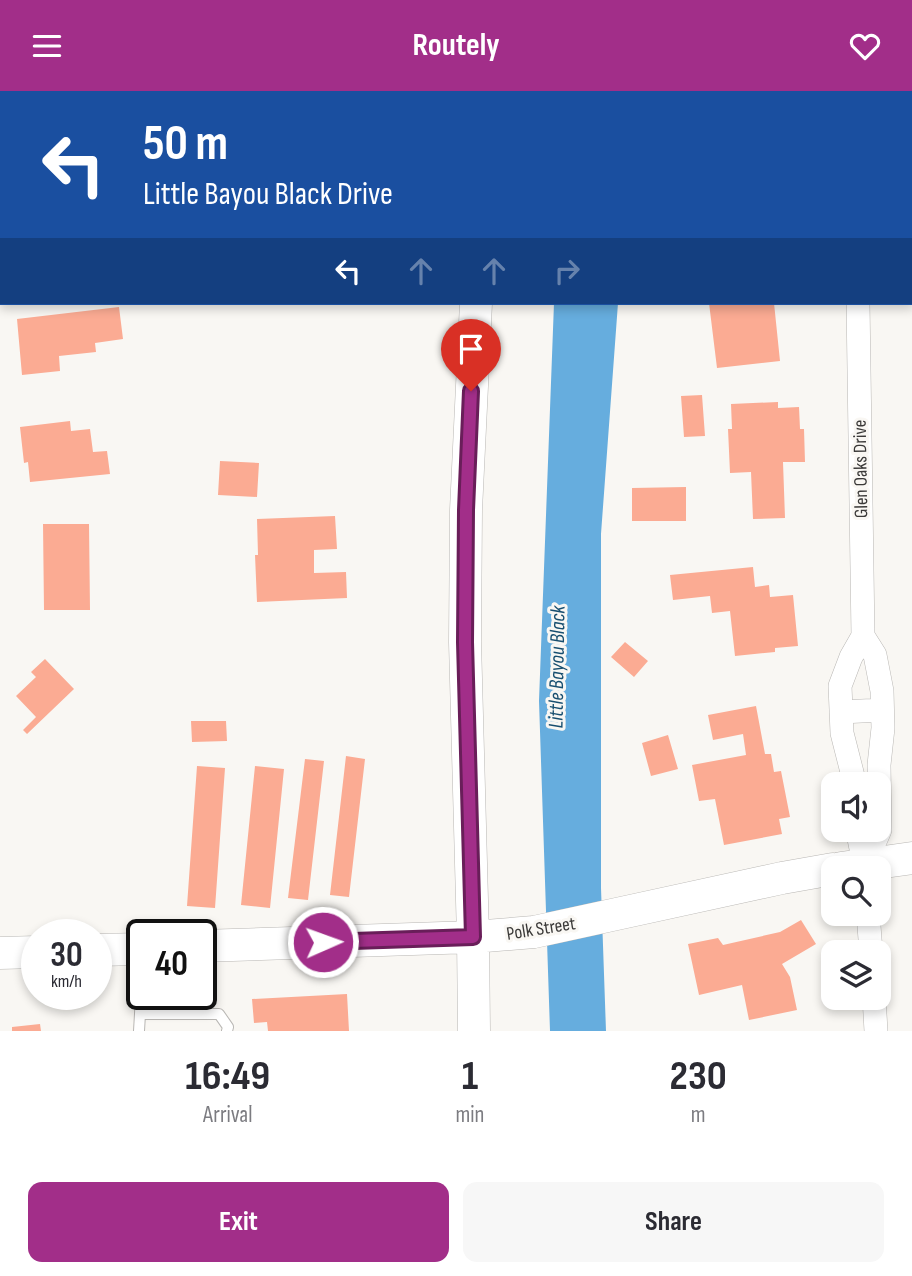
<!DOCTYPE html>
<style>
body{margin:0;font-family:"Sofia Sans Condensed",sans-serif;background:#f7f7f7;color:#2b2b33;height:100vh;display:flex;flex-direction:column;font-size:26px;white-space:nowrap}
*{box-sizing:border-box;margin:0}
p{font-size:23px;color:#7c7c81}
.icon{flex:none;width:38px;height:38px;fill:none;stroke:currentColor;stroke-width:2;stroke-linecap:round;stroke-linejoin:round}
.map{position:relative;height:940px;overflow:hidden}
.details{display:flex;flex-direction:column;background:#fff;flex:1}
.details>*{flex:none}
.guide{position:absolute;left:0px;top:0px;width:914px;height:214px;box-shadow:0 4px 10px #0003;background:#1a4fa0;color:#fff;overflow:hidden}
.buttons{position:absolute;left:821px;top:681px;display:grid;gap:14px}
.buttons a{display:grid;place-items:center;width:70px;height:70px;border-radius:14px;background:#fff;box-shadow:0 4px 10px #0003;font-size:35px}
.speed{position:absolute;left:21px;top:828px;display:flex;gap:14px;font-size:35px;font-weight:700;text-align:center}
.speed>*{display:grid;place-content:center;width:91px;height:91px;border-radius:50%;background:#fff;box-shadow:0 4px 10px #0003;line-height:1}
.speed small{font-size:18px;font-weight:400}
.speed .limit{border:4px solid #111;border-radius:10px;background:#fff;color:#111}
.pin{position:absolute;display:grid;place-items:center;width:60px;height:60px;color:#fff;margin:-72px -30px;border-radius:50% 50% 50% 0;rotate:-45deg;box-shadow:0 0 7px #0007}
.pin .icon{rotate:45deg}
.me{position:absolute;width:77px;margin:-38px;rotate:88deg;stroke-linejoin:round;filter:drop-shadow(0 0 5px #0008)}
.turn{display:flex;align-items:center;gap:24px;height:147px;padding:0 28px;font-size:32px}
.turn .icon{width:91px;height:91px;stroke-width:2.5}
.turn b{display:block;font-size:49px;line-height:60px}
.lanes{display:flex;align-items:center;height:66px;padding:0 28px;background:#0003;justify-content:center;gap:35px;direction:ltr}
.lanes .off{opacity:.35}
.eta{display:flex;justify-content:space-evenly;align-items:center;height:119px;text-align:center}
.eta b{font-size:42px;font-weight:700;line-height:49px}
.primary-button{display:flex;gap:14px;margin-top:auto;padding:14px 28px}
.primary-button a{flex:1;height:80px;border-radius:14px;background:#a22e89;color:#fff;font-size:28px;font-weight:700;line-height:80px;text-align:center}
.primary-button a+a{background:#f7f7f7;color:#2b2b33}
header{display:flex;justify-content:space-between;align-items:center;height:91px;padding:0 28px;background:#a22e89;color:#fff;font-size:32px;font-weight:700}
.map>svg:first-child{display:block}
.water{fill:#66adde}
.building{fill:#fbab93}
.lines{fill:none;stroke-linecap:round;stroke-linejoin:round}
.lane-casing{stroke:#b9b7b4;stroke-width:12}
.street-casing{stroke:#b9b7b4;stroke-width:24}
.secondary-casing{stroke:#b9b7b4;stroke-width:33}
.lane{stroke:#fff;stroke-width:10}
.street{stroke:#fff;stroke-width:23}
.secondary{stroke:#fff;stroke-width:32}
.route-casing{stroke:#691e59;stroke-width:18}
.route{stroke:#a22e89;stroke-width:12}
.labels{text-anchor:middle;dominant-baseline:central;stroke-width:6;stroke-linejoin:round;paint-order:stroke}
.street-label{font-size:19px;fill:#3a3938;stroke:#f9f7f3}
.water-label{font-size:21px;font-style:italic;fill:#174e6f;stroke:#f9f7f3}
</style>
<header><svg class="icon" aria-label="menu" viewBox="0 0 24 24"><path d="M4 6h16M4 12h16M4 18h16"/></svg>Routely<svg class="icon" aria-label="heart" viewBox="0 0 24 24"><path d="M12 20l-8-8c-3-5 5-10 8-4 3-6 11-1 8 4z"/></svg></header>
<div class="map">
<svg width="912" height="940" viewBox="0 0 912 940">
<rect width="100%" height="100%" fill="#f9f7f3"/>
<path class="water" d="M 554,212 L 618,212 L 601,443 L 601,797 L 606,940 L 550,940 L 539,610 Z"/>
<path class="building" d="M 709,212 L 774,212 L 780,270 L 717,277 Z
M 119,216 L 123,248 L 95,252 L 96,261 L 59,265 L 60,280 L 22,284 L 17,228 Z
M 702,304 L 705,345 L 684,346 L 681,305 Z
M 778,311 L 778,317 L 799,316 L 800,338 L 804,338 L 805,371 L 783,371 L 785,427 L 753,428 L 751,381 L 730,382 L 728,338 L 732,338 L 731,313 Z
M 70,330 L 71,340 L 90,338 L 93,361 L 107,360 L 110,383 L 30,391 L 28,371 L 24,372 L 20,336 Z
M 220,370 L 259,372 L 257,406 L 218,404 Z
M 686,396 L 686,430 L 632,430 L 632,397 Z
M 335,425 L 337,458 L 314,459 L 314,482 L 346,481 L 347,507 L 257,511 L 255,464 L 258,464 L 257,428 Z
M 43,433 L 89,433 L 90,519 L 44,519 Z
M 753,476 L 755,496 L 769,494 L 770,506 L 793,504 L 798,555 L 775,557 L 775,561 L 735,565 L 730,520 L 712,522 L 710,505 L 673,509 L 670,484 Z
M 625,551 L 648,570 L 634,586 L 611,566 Z
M 45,568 L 74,598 L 27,643 L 23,639 L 36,626 L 16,605 L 36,586 L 31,581 Z
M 756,615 L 765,663 L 771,663 L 774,681 L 781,680 L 790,726 L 779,728 L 782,743 L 724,754 L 715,708 L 699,710 L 692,674 L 746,664 L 743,643 L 713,649 L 708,624 Z
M 191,630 L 226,630 L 227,650 L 192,651 Z
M 668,644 L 678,678 L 651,685 L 642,652 Z
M 346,665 L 365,668 L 349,806 L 330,804 Z
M 305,668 L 324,670 L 308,809 L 288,807 Z
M 197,675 L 225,677 L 215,817 L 187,815 Z
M 255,675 L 284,678 L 270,817 L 241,814 Z
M 801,829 L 816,853 L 782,873 L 790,886 L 797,919 L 749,929 L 742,894 L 699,904 L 688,853 L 718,847 L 723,854 L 780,841 Z
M 347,903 L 349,940 L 268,940 L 267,931 L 254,932 L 252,908 Z
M 40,933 L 41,940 L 12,940 L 12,936 Z"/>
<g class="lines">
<defs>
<path id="lane" d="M 140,923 L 142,876
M 139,940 L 140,923 L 219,923 L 228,936 L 227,940"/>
<path id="street" d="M 0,155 L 2,155
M 858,212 L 863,545 L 875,564 L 882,600 L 883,637 L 879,674 L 880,739 L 865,773
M 841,621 L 882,619
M 855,693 L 842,642 L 840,595 L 851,566 L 863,545
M 857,738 L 865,777
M 868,822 L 871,861
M 874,906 L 876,940"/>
<path id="secondary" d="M 496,2 L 496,0
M 841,777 L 912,767
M 201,855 L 473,846 L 534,841 L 782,787 L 833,778
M 96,859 L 142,858
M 0,862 L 37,861
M 474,940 L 473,846 L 465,551 L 466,419 L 476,212"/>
</defs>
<use href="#lane" class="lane-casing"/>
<use href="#street" class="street-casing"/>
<use href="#secondary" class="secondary-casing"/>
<use href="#lane" class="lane"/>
<use href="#street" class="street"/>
<use href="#secondary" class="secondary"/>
</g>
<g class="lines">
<defs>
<path id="route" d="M 323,851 L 473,846 L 465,551 L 466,419 L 471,300"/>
</defs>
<use href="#route" class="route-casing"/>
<use href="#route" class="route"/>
</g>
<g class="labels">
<g class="street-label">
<text transform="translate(861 378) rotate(-91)">Glen Oaks Drive</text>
<text transform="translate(541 838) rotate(-9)">Polk Street</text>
</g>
<g class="water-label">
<text transform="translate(557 576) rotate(-89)">Little Bayou Black</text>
</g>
</g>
</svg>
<div class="buttons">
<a><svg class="icon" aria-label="sound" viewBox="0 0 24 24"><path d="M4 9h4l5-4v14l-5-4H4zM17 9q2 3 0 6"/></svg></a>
<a><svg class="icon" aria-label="search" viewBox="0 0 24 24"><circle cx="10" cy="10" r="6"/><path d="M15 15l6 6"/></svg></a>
<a><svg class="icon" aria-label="layers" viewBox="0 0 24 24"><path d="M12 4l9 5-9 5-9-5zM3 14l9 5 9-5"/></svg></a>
</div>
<div class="speed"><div>30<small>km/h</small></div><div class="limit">40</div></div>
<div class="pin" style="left:471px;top:300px;background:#d93025"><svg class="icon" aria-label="arrive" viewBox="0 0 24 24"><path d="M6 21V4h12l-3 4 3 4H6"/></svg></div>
<svg class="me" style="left:323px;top:851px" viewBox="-20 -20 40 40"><circle r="17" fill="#a22e89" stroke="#fff" stroke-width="3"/><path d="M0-11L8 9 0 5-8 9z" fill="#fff"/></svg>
<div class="guide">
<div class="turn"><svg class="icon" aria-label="left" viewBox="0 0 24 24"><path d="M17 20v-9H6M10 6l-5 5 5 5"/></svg><div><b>50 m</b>Little Bayou Black Drive</div></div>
<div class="lanes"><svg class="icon" aria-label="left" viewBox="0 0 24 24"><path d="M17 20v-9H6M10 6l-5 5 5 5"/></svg><svg class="icon off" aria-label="ahead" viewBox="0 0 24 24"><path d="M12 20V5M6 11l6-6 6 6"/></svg><svg class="icon off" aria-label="ahead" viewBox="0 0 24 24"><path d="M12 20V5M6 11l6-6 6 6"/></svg><svg class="icon off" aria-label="right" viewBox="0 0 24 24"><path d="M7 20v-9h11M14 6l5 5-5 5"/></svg></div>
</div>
</div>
<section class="details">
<div class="eta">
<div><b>16:49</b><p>Arrival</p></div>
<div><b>1</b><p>min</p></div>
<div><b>230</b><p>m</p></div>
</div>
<div class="primary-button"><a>Exit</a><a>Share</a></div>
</section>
